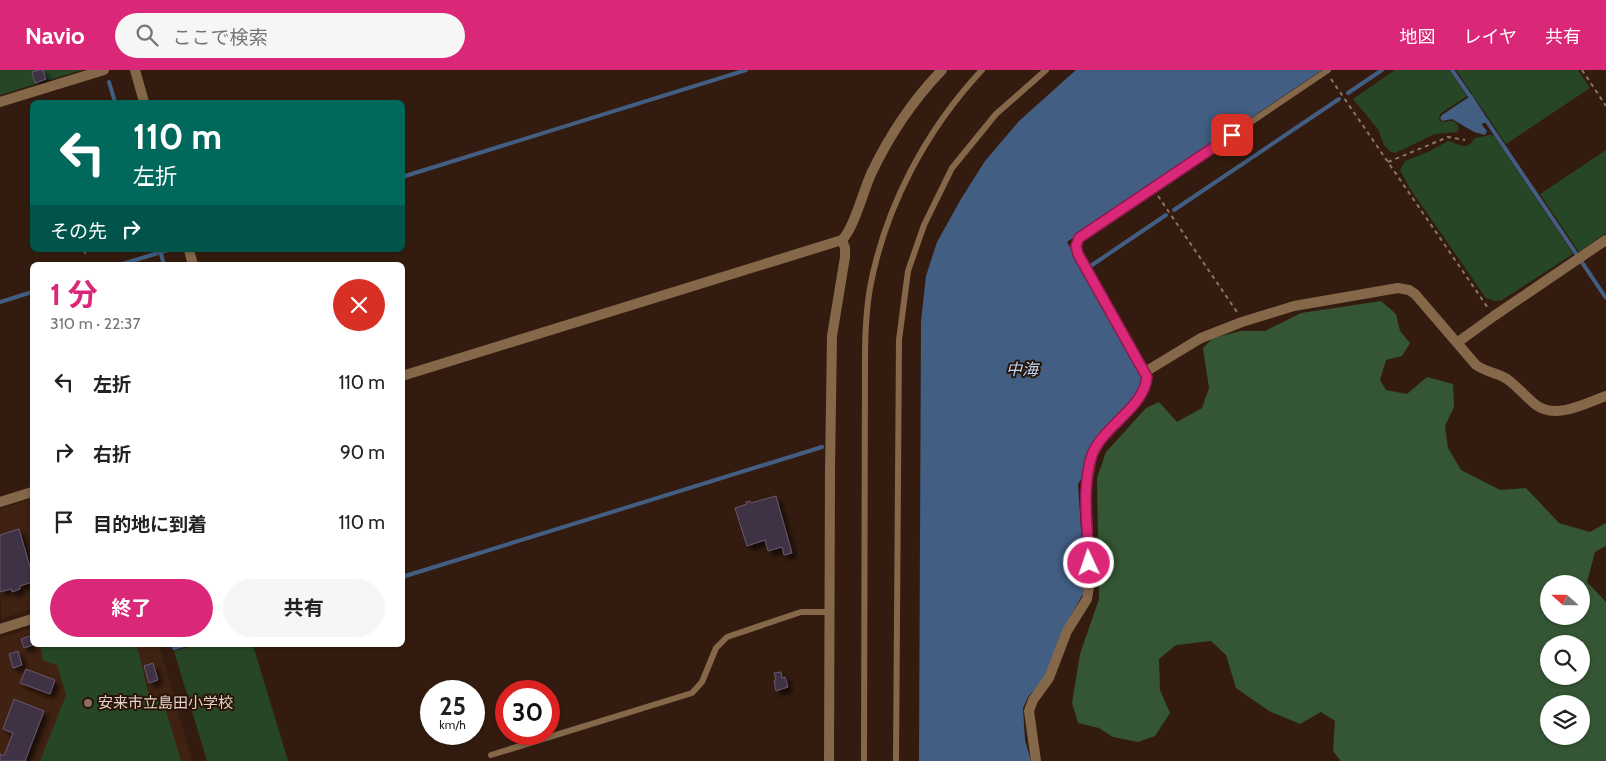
<!DOCTYPE html>
<html lang="ja">
<meta charset="utf-8">
<style>
body{margin:0;font-family:Cabin,"Noto Sans JP",sans-serif;background:#f6f6f6;color:#222;height:100vh;display:flex;flex-direction:column;font-size:19px;white-space:nowrap}
*{box-sizing:border-box;margin:0}
p{font-size:16px;color:#767676}
.icon{flex:none;width:28px;height:28px;fill:none;stroke:currentColor;stroke-width:2;stroke-linecap:round;stroke-linejoin:round}
.map{position:relative;flex:1;overflow:hidden}
.drawer{position:absolute;left:30px;top:192px;width:375px;height:385px;display:flex;flex-direction:column;background:#fff;border-radius:8px;box-shadow:0 1px 4px #0004}
.drawer>*{flex:none}
.hud{position:absolute;left:30px;top:30px;width:375px;height:152px;border-radius:8px;box-shadow:0 1px 4px #0004;background:#00695c;color:#fff;overflow:hidden}
.needle{width:32px;rotate:291deg}
.tools{position:absolute;left:1540px;top:505px;display:grid;gap:10px}
.tools a{display:grid;place-items:center;width:50px;height:50px;border-radius:50%;background:#fff;box-shadow:0 1px 4px #0004;font-size:25px}
.speed{position:absolute;left:420px;top:610px;display:flex;gap:10px;font-size:25px;font-weight:700;text-align:center}
.speed>*{display:grid;place-content:center;width:65px;height:65px;border-radius:50%;background:#fff;box-shadow:0 1px 4px #0004;line-height:1}
.speed small{font-size:12px;font-weight:400}
.speed .limit{border:8px solid #d22;background:#fff;color:#111}
.pin{position:absolute;display:grid;place-items:center;width:42px;height:42px;color:#fff;margin:-21px;border-radius:10px;box-shadow:0 2px 8px #0006}
.me{position:absolute;width:55px;margin:-28px;rotate:357deg;stroke-linejoin:round;filter:drop-shadow(0 0 4px #0008)}
.turn{display:flex;align-items:center;gap:18px;height:105px;padding:0 20px;font-size:22px}
.turn .icon{width:65px;height:65px;stroke-width:2.5}
.turn b{display:block;font-size:35px;line-height:42px}
.then{display:flex;align-items:center;height:48px;padding:0 20px;background:#0003;gap:10px;font-size:19px}
.round{display:grid;place-items:center;flex:none;width:52px;height:52px;border-radius:26px;background:#f6f6f6}
.headline{display:flex;align-items:center;justify-content:space-between;height:85px;padding:0 20px}
h1{font-size:30px;font-weight:700;line-height:38px;color:#db2777}
.button{display:flex;gap:10px;margin-top:auto;padding:10px 20px}
.button a{flex:1;height:58px;border-radius:30px;background:#db2777;color:#fff;font-size:20px;font-weight:700;line-height:58px;text-align:center}
.button a+a{background:#f6f6f6;color:#222}
ul{padding:0;list-style:none}
li{display:flex;align-items:center;gap:15px;height:70px;padding:0 20px}
li div{flex:1}
li b{display:block;font-size:19px}
li em{font-style:normal}
header{display:flex;align-items:center;gap:30px;box-sizing:border-box;height:70px;padding:0 25px;background:#db2777;color:#fff}
header strong{font-size:24px}
nav{display:flex;gap:28px;margin-inline-start:auto;font-size:18px}
.search{width:350px;height:45px;background:#f6f6f6;display:flex;align-items:center;gap:12px;box-sizing:border-box;padding:0 18px;border-radius:28px;color:#767676;font-size:19px}
.map>svg:first-child{display:block}
.built{fill:#402212}
.green{fill:#264626}
.forest{fill:#345634;fill-rule:evenodd}
.water{fill:#425e83}
.lines{fill:none;stroke-linecap:round;stroke-linejoin:round}
.stream{stroke:#425e83;stroke-width:4}
.building{fill:#403045;stroke:#69576f;filter:url(#shadow)}
.path{stroke:#887469;stroke-width:2;stroke-dasharray:4 4;stroke-linecap:butt}
.service{stroke:#856749;stroke-width:6}
.minor{stroke:#856749;stroke-width:10}
.route-casing{stroke:#8e194d;stroke-width:12}
.route{stroke:#db2777;stroke-width:9}
.education-dot{fill:#8d6e63;stroke:#291306;stroke-width:2}
.labels{text-anchor:middle;dominant-baseline:central;stroke-width:4;stroke-linejoin:round;paint-order:stroke}
.poi-label{font-size:15px;fill:#e2d2c9;stroke:#291306;text-anchor:start}
.water-label{font-size:16px;font-style:italic;fill:#bbd6fb;stroke:#291306}
</style>
<header>
<strong>Navio</strong>
<div class="search"><svg class="icon" aria-label="search" viewBox="0 0 24 24"><circle cx="10" cy="10" r="6"/><path d="M15 15l6 6"/></svg>ここで検索</div>
<nav><a>地図</a><a>レイヤ</a><a>共有</a></nav>
</header>
<div class="map">
<svg width="1606" height="691" viewBox="0 0 1606 691">
<defs>
<filter id="shadow"><feDropShadow dx="4.5" dy="4.5" stdDeviation="2.5" flood-color="#0009"/></filter>
</defs>
<rect width="100%" height="100%" fill="#331c0f"/>
<path class="built" d="M 32,429 L 32,539 L 1,549 L 0,439 Z
M 32,558 L 32,575 L 159,575 L 192,691 L 0,691 L 0,568 Z"/>
<path class="green" d="M 0,0 L 82,0 L 0,25 Z
M 1395,0 L 1449,0 L 1467,26 L 1440,44 L 1439,51 C 1448,54 1454,46 1459,58 L 1457,62 L 1435,64 L 1395,83 L 1391,82 L 1384,75 L 1378,59 L 1353,29 Z
M 1456,0 L 1578,0 L 1590,18 L 1506,74 Z
M 1490,65 L 1494,66 L 1573,184 L 1502,230 L 1495,231 L 1486,228 L 1409,117 L 1400,100 L 1405,91 L 1428,82 L 1448,71 C 1461,75 1467,81 1475,68 Z
M 1606,80 L 1606,163 L 1579,182 L 1540,124 Z
M 40,575 L 137,575 L 148,622 L 165,637 L 181,691 L 40,691 L 66,625 L 57,595 L 43,591 Z
M 196,575 L 253,575 L 288,691 L 207,691 L 174,581 Z"/>
<path class="forest" d="M 1381,231 L 1396,244 L 1400,261 L 1410,273 L 1402,286 L 1386,290 L 1380,310 L 1386,320 L 1407,324 L 1427,307 L 1453,314 L 1454,337 L 1445,356 L 1448,378 L 1461,400 L 1500,420 L 1526,418 L 1559,453 L 1590,462 L 1606,453 L 1606,476 L 1595,482 L 1587,512 L 1606,532 L 1606,691 L 1341,691 L 1333,681 L 1335,651 L 1321,642 L 1300,654 L 1269,641 L 1236,618 L 1226,585 L 1211,571 L 1176,575 L 1159,589 L 1160,620 L 1170,643 L 1155,666 L 1138,672 L 1113,667 L 1099,658 L 1078,653 L 1072,633 L 1080,584 L 1099,529 L 1097,408 L 1106,382 L 1146,338 L 1159,332 L 1177,352 L 1202,338 L 1209,318 L 1203,278 L 1213,268 L 1241,261 L 1265,261 L 1301,243 ZM 1549,514 L 1581,514 L 1581,546 L 1549,546 ZM 1549,574 L 1581,574 L 1581,606 L 1549,606 ZM 1549,634 L 1581,634 L 1581,666 L 1549,666 Z"/>
<path class="water" d="M 1076,0 L 1322,0 L 1067,172 L 1138,296 L 1143,309 L 1137,325 L 1095,370 L 1088,387 L 1085,403 L 1078,414 L 1085,520 L 1063,560 L 1045,607 L 1028,627 L 1023,638 L 1025,670 L 1031,691 L 919,691 L 921,251 L 926,206 L 937,172 L 961,129 L 985,91 L 1019,51 Z
M 1472,25 L 1490,53 L 1483,53 L 1482,55 L 1487,61 L 1485,65 L 1474,62 L 1452,49 L 1442,51 L 1440,48 L 1442,45 Z"/>
<g class="lines">
<path class="stream" d="M 1452,0 L 1472,29
M 109,12 L 115,32
M 1348,23 L 1382,0
M 1486,50 L 1606,228
M 402,107 L 746,0
M 1174,140 L 1339,29
M 160,180 L 164,195
M 119,195 L 168,180
M 1092,195 L 1166,145
M 0,232 L 32,222
M 402,507 L 822,377
M 174,578 L 184,575"/>
</g>
<path class="building" d="M 39,0 L 43,0 L 46,9 L 35,13 L 32,2 Z
M 776,426 L 792,483 L 784,485 L 782,477 L 768,481 L 765,470 L 747,476 L 735,438 L 747,434 L 746,432 L 750,431 L 751,433 Z
M 19,459 L 32,504 L 32,512 L 20,516 L 20,519 L 12,522 L 11,519 L 0,522 L 0,465 Z
M 30,566 L 33,575 L 24,578 L 21,569 Z
M 18,581 L 22,595 L 13,598 L 9,584 Z
M 153,593 L 158,610 L 149,613 L 144,596 Z
M 26,599 L 55,610 L 50,624 L 20,613 Z
M 781,602 L 782,608 L 785,607 L 788,617 L 776,621 L 774,611 L 776,610 L 774,603 Z
M 14,629 L 44,641 L 25,691 L 0,691 L 0,684 L 4,686 L 13,663 L 3,659 Z"/>
<g class="lines">
<path class="path" d="M 1582,0 L 1606,36
M 1331,9 L 1488,238
M 1388,92 L 1448,67 L 1465,70
M 1158,126 L 1237,242
M 84,180 L 86,185"/>
<path class="service" d="M 1140,293 L 1078,184 L 1076,176 L 1079,168 L 1328,0
M 491,685 L 692,623 L 702,612 L 716,578 L 727,567 L 801,542 L 830,542
M 864,691 L 865,290 C 865,266 866,241 870,218 C 885,137 926,60 982,0
M 896,691 L 899,270 L 908,201 L 924,155 L 952,98 L 996,44 L 1046,0"/>
<path class="minor" d="M 135,0 L 144,32
M 0,32 L 104,0
M 189,180 L 193,195
M 1458,272 L 1494,246 L 1606,170
M 402,306 L 842,170 C 854,158 863,122 871,104 C 889,66 913,30 942,0
M 0,432 L 32,422
M 0,559 L 32,549
M 829,691 L 830,400 L 832,266 L 845,187 L 845,178 L 842,170
M 1036,691 L 1029,641 L 1033,630 L 1049,608 L 1067,561 L 1087,529 L 1090,512 L 1086,420 L 1092,386 L 1102,367 L 1138,330 L 1143,321 L 1147,307 L 1145,302 L 1201,268 L 1242,252 L 1294,236 L 1398,218 L 1409,220 L 1415,224 L 1476,295 C 1486,302 1498,303 1507,309 C 1518,317 1526,327 1536,335 C 1556,350 1586,333 1606,326"/>
</g>
<g class="lines">
<defs>
<path id="route" d="M 1089,493 C 1088,460 1081,417 1092,385 C 1103,356 1144,338 1147,307 L 1078,184 L 1076,176 L 1079,168 L 1232,65"/>
</defs>
<use href="#route" class="route-casing"/>
<use href="#route" class="route"/>
</g>
<circle class="education-dot" cx="88" cy="633" r="5"/>
<g class="labels">
<g class="poi-label">
<text x="98" y="633">安来市立島田小学校</text>
</g>
<g class="water-label">
<text x="1022" y="299">中海</text>
</g>
</g>
</svg>
<div class="tools">
<a><svg class="needle" viewBox="-14 -14 28 28"><path d="M0-13l5 13h-10z" fill="#e53935"/><path d="M0 13l5-13h-10z" fill="#767676"/></svg></a>
<a><svg class="icon" aria-label="search" viewBox="0 0 24 24"><circle cx="10" cy="10" r="6"/><path d="M15 15l6 6"/></svg></a>
<a><svg class="icon" aria-label="layers" viewBox="0 0 24 24"><path d="M12 4l9 5-9 5-9-5zM3 14l9 5 9-5"/></svg></a>
</div>
<div class="speed"><div>25<small>km/h</small></div><div class="limit">30</div></div>
<div class="pin" style="left:1232px;top:65px;background:#d93025"><svg class="icon" aria-label="arrive" viewBox="0 0 24 24"><path d="M6 21V4h12l-3 4 3 4H6"/></svg></div>
<svg class="me" style="left:1089px;top:493px" viewBox="-20 -20 40 40"><circle r="17" fill="#db2777" stroke="#fff" stroke-width="3"/><path d="M0-11L8 9 0 5-8 9z" fill="#fff"/></svg>
<div class="hud">
<div class="turn"><svg class="icon" aria-label="left" viewBox="0 0 24 24"><path d="M17 20v-9H6M10 6l-5 5 5 5"/></svg><div><b>110 m</b>左折</div></div>
<div class="then">その先<svg class="icon" aria-label="right" viewBox="0 0 24 24"><path d="M7 20v-9h11M14 6l5 5-5 5"/></svg></div>
</div>
<section class="drawer">
<div class="headline"><div><h1>1 分</h1><p>310 m · 22:37</p></div><a class="round" style="background:#d93025;color:#fff"><svg class="icon" aria-label="close" viewBox="0 0 24 24"><path d="M6 6l12 12M18 6L6 18"/></svg></a></div>
<ul>
<li><svg class="icon" aria-label="left" viewBox="0 0 24 24"><path d="M17 20v-9H6M10 6l-5 5 5 5"/></svg><div><b>左折</b></div><em>110 m</em></li>
<li><svg class="icon" aria-label="right" viewBox="0 0 24 24"><path d="M7 20v-9h11M14 6l5 5-5 5"/></svg><div><b>右折</b></div><em>90 m</em></li>
<li><svg class="icon" aria-label="arrive" viewBox="0 0 24 24"><path d="M6 21V4h12l-3 4 3 4H6"/></svg><div><b>目的地に到着</b></div><em>110 m</em></li>
</ul>
<div class="button"><a>終了</a><a>共有</a></div>
</section>
</div>
